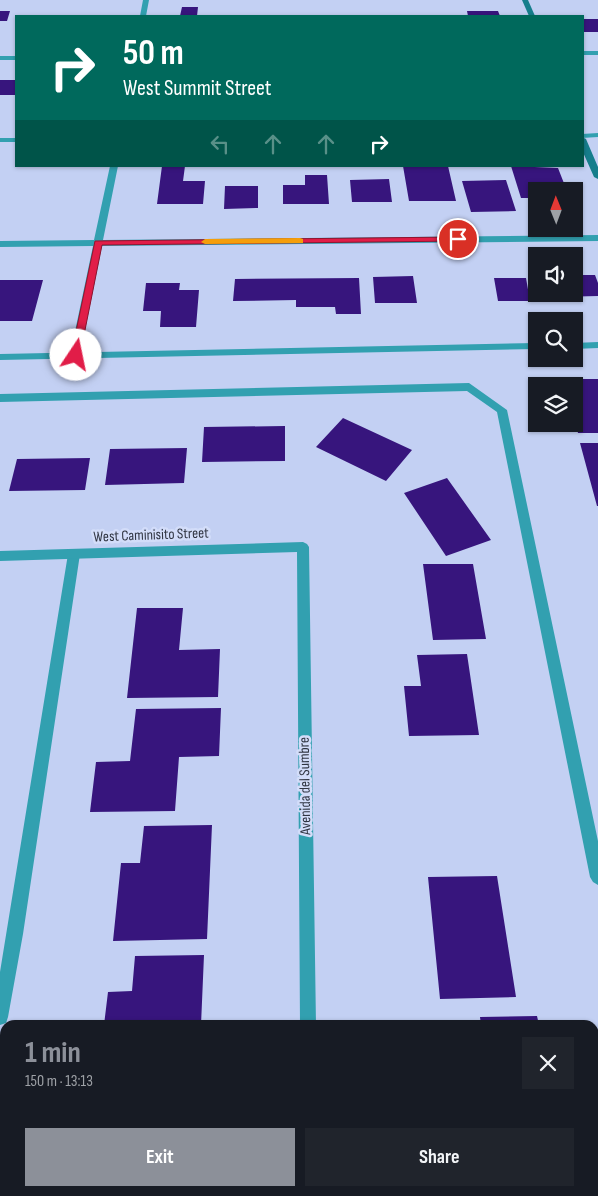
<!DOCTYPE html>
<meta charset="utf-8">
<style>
body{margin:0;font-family:"Sofia Sans Condensed",sans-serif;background:#20242c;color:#f1f3f6;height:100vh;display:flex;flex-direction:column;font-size:19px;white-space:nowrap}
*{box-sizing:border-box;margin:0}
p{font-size:16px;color:#9ea1a6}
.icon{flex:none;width:28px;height:28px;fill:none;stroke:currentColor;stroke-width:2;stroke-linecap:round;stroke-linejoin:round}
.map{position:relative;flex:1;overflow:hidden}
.details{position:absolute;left:0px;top:1020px;width:599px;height:176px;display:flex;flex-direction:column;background:#171b24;border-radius:15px 15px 0 0;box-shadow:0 1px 4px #0004}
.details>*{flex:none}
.hud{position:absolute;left:15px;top:15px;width:569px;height:152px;border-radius:0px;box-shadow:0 1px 4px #0004;background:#00695c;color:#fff;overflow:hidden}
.needle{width:32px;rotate:359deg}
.buttons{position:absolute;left:528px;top:182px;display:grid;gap:10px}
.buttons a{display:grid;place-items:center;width:55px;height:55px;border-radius:0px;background:#171b24;box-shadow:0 1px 4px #0004;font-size:25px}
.pin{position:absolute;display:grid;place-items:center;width:42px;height:42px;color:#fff;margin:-21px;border:2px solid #fff;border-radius:50%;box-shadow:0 1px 5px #0007}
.me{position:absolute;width:55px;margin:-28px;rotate:11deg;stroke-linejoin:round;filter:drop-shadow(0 0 4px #0008)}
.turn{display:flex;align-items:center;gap:18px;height:105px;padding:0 25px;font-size:22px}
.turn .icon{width:65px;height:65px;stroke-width:2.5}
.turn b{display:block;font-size:35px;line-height:42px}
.lanes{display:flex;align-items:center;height:48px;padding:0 25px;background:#0003;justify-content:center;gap:25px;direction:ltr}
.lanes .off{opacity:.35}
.round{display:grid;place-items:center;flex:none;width:52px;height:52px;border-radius:0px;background:#20242c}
.headline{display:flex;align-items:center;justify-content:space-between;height:85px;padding:0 25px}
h1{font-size:30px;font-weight:700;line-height:38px;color:#8c9099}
.primary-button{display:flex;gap:10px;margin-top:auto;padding:10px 25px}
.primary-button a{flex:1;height:58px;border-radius:0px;background:#8c9099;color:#fff;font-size:20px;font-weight:700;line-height:58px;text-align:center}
.primary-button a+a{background:#20242c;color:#f1f3f6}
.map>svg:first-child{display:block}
.building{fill:#37157d}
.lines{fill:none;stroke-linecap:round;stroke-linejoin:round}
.lane{fill:#32a0b0;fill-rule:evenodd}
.street{fill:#32a0b0;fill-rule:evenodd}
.secondary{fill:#167e8c;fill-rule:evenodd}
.route{fill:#e11d48;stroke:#92132f}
.slow{fill:#f59e0b}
.labels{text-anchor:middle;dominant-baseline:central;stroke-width:5;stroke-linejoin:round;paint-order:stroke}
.street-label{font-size:15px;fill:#303542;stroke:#d3ddf9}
</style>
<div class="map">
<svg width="598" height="1196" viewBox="0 0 598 1196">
<rect width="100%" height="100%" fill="#c3d0f3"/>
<path class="building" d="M 182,7 L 198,7 L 197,16 L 180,16 Z
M 0,11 L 10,11 L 7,21 L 0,21 Z
M 467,11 L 498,11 L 500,16 L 468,16 Z
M 582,19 L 598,19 L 598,32 L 582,32 Z
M 0,80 L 16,80 L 16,95 L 0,95 Z
M 162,166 L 185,166 L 183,181 L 205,181 L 203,204 L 157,204 Z
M 403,166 L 448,166 L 456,201 L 409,201 Z
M 511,166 L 558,168 L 567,191 L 536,191 L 536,198 L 521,198 Z
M 305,175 L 327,175 L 329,204 L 283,204 L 283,185 L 305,185 Z
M 389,179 L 392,202 L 352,202 L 350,180 Z
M 506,180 L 516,211 L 471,212 L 462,181 Z
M 225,186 L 258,186 L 258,208 L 224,209 Z
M 574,275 L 595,275 L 598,283 L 598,296 L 557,297 L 556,294 L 574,294 Z
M 413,276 L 417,303 L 375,303 L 373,277 Z
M 359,278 L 361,314 L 336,314 L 335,307 L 296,307 L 296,300 L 233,301 L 235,279 Z
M 494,278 L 526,278 L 530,301 L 498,301 Z
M 0,280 L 43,280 L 32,321 L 0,321 Z
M 146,283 L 180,283 L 179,290 L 199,290 L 196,327 L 160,327 L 161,311 L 143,311 Z
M 562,379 L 598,379 L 598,433 L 578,433 L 574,419 L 574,386 L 564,386 Z
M 343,418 L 412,450 L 386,481 L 316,447 Z
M 285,426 L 285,461 L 202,462 L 204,427 Z
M 580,443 L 598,443 L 598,506 L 597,506 Z
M 187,448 L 184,483 L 105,485 L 110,449 Z
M 90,458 L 85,490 L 9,491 L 17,459 Z
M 447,478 L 491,540 L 446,556 L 404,493 Z
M 423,564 L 473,564 L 486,639 L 433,640 Z
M 137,608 L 183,608 L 179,650 L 220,649 L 218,697 L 127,698 Z
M 467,654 L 479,735 L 409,736 L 404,686 L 421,686 L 417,655 Z
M 221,708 L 219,756 L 179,757 L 175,811 L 90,812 L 96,762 L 130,761 L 136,709 Z
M 212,825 L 207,939 L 113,941 L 121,863 L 140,863 L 144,826 Z
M 497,876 L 516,997 L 440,999 L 428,877 Z
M 204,955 L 201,1025 L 104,1025 L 108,992 L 132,991 L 135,956 Z
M 537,1016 L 539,1025 L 481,1025 L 480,1017 Z
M 80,1191 L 185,1191 L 185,1196 L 80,1195 Z"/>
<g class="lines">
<path class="lane" d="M 598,133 L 598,137 L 582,138 L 582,134 Z
M 0,138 L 16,138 L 16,142 L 0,142 Z
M 598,342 L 598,348 L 574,349 L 574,343 Z
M 536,343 L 536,349 L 0,360 L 0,354 Z
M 469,383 L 507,410 L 598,841 L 598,885 L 593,882 L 590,877 L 497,412 L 467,391 L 0,402 L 0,394 Z
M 74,549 L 78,551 L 80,554 L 23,934 L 8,1017 L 6,1023 L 0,1025 L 0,972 L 68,554 L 70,551 Z"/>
<path class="street" d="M 143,0 L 149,0 L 146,16 L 140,16 Z
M 582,51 L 598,51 L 598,55 L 582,55 Z
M 0,56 L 16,56 L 16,60 L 0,60 Z
M 110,166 L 118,166 L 103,240 L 598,235 L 598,241 L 102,246 L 80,355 L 75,358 L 70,355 L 93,246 L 0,247 L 0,241 L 94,240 Z
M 303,542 L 307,544 L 309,547 L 316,1025 L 300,1025 L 297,552 L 0,561 L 0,551 Z
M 300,1191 L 318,1191 L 318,1196 L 300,1196 Z"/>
<path class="secondary" d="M 522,0 L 528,0 L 535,16 L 529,16 Z
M 582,137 L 586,139 L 598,167 L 598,179 L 594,177 L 582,150 Z"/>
</g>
<path class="route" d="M 458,237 L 462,239 L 461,241 L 102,245 L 80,355 L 76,358 L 71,355 L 95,241 Z"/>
<path class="slow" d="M 300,238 L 303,239 L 303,243 L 205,244 L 201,242 L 205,239 Z"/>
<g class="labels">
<g class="street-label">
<text transform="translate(151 535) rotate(-2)">West Caminisito Street</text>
<text transform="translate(305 786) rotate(-91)">Avenida del Sumbre</text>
</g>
</g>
</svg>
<div class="buttons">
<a><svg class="needle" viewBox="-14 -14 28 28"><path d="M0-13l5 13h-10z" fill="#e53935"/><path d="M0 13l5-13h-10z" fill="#9ea1a6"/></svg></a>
<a><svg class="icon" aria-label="sound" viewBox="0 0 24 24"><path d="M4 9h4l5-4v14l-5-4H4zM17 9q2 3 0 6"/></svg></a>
<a><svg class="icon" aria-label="search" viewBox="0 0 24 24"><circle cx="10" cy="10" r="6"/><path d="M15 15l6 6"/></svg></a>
<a><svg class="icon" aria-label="layers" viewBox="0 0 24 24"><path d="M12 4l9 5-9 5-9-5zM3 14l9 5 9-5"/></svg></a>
</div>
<div class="pin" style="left:458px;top:239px;background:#d93025"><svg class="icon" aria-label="arrive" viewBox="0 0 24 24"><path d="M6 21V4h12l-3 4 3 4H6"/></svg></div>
<svg class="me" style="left:76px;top:355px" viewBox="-20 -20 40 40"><circle r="19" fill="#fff"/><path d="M0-13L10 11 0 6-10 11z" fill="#e11d48"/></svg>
<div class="hud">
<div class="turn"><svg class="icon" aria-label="right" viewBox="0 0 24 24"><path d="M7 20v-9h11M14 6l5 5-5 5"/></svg><div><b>50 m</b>West Summit Street</div></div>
<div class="lanes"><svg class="icon off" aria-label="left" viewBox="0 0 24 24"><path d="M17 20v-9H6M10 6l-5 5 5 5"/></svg><svg class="icon off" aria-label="ahead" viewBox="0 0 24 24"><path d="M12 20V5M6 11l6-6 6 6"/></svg><svg class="icon off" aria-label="ahead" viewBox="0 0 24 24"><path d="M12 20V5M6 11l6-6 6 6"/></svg><svg class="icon" aria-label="right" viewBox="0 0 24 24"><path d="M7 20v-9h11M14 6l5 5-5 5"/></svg></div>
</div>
<section class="details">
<div class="headline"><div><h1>1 min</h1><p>150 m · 13:13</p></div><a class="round"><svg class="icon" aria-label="close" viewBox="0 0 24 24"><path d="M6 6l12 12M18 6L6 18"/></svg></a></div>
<div class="primary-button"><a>Exit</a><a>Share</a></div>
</section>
</div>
